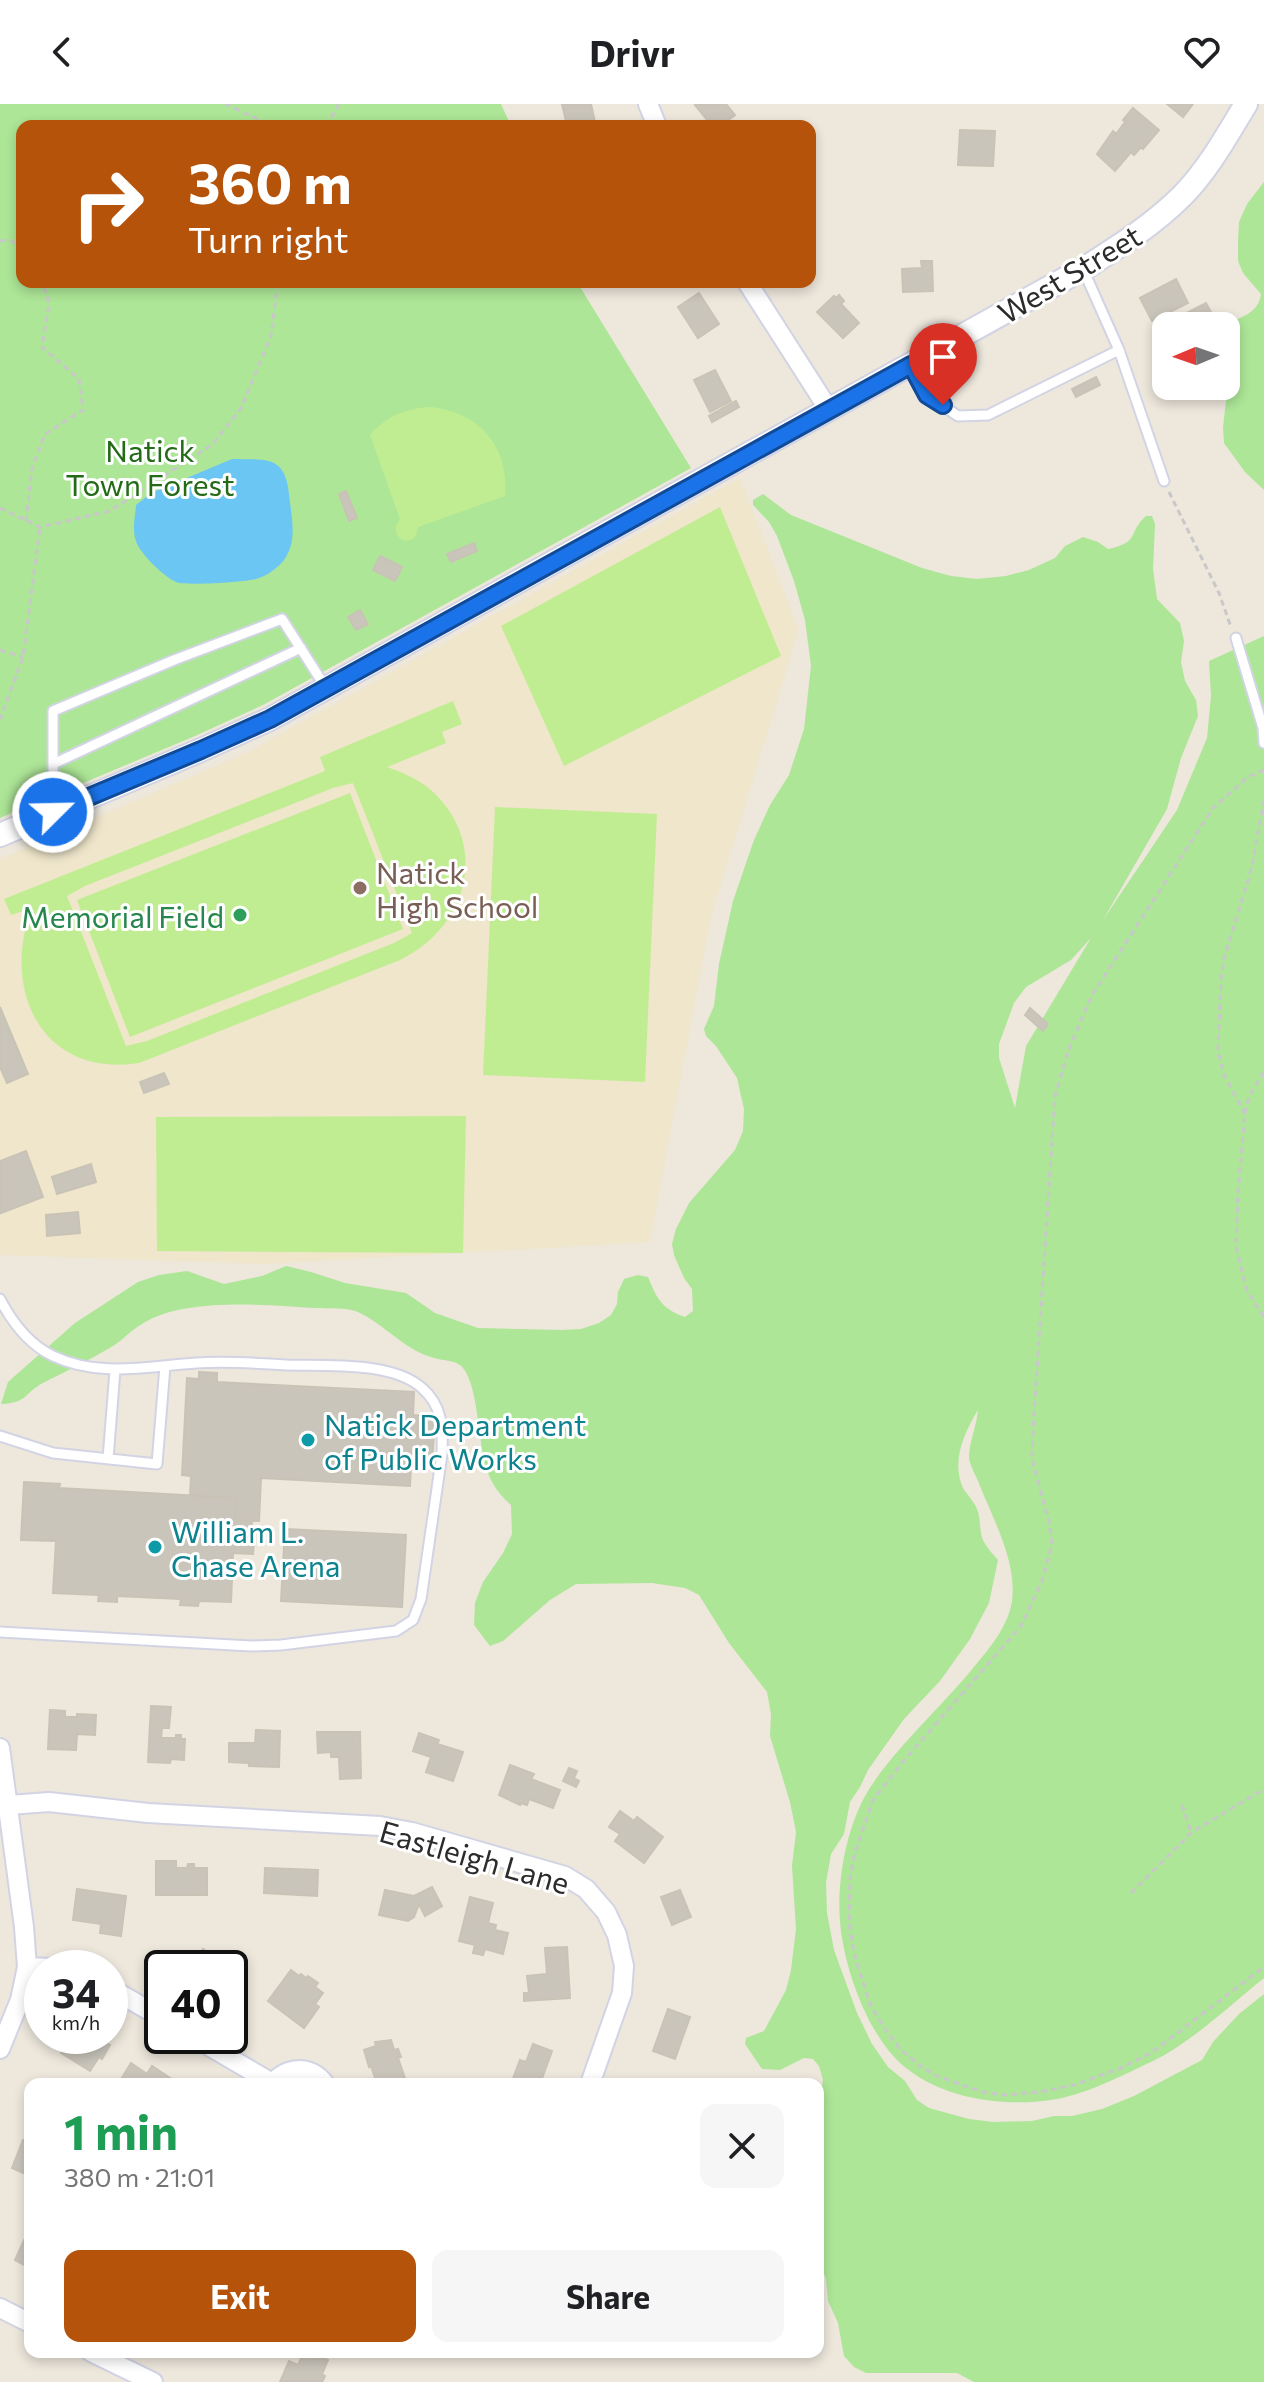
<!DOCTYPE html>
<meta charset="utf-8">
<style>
body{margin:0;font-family:Commissioner,sans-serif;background:#f6f6f6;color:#202124;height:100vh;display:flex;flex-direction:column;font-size:30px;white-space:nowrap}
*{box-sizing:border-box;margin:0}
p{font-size:26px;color:#757577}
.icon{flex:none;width:44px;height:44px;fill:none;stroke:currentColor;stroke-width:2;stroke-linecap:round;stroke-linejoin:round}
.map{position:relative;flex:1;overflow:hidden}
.details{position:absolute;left:24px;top:1974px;width:800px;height:280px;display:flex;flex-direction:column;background:#fff;border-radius:16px;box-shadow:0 4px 12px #0003}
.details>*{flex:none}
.hud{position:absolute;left:16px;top:16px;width:800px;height:168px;border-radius:16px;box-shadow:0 4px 12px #0003;background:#b45309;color:#fff;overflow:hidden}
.needle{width:52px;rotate:268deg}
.tools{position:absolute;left:1152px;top:208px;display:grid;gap:16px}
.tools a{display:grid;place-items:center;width:88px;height:88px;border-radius:16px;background:#fff;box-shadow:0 4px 12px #0003;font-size:40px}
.speed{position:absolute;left:24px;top:1846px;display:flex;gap:16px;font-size:40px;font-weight:700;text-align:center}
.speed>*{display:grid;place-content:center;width:104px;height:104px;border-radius:50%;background:#fff;box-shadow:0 4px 12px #0003;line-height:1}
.speed small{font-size:20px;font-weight:400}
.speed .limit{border:4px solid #111;border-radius:12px;background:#fff;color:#111}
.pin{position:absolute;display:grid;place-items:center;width:68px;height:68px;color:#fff;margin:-82px -34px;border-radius:50% 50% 50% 0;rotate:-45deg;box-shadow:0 0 8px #0007}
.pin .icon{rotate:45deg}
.me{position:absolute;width:88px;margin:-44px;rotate:67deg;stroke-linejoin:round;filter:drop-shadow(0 0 6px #0008)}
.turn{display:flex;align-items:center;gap:28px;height:168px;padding:0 40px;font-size:36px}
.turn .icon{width:104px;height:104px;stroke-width:2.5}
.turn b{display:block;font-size:56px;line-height:68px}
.round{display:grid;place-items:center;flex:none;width:84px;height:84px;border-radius:16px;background:#f6f6f6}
.overview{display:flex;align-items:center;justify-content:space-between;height:136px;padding:0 40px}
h1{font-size:48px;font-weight:700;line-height:60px;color:#1e9e55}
.cta{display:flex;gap:16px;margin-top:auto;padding:16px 40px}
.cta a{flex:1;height:92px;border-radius:16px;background:#b45309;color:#fff;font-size:32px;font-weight:700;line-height:92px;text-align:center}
.cta a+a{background:#f6f6f6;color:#202124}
header{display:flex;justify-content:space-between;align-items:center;height:104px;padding:0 40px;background:#fff;font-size:36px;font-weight:700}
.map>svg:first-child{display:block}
.education{fill:#efe6cb}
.green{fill:#ade697;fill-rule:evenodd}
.pitch{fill:#c1ed92;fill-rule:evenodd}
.water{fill:#6cc6f3}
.building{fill:#c9c5bb;stroke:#c9c3b6;stroke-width:2}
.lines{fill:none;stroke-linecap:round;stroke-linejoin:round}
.service-casing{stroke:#d2d4e4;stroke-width:13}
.minor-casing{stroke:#d2d4e4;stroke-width:22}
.tertiary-casing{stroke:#d2d4e4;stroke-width:26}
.path{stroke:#c8c8c8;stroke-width:3;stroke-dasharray:6 4;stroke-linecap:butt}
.service{stroke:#fff;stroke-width:9}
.minor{stroke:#fff;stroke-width:18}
.tertiary{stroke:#fff;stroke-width:22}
.route-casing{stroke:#114b97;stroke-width:20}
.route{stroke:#1a73e8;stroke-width:14}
.education-dot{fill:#8d6e63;stroke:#fff;stroke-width:3}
.leisure-dot{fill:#2e9e5b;stroke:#fff;stroke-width:3}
.culture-dot{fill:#0f9aa8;stroke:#fff;stroke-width:3}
.labels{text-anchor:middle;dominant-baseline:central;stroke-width:6;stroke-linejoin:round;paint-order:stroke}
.street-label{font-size:30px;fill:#2b2b2b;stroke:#fff}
.park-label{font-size:30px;fill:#246b18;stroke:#fff}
.education-label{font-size:30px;fill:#785e54;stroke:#fff;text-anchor:start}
.leisure-label{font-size:30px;fill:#27864d;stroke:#fff;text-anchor:end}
.culture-label{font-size:30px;fill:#0d838f;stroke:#fff;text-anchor:start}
</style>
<header><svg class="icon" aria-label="back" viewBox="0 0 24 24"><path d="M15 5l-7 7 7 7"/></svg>Drivr<svg class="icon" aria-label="heart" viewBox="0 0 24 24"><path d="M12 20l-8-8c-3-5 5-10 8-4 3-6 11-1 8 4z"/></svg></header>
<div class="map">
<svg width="1264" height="2278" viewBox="0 0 1264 2278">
<rect width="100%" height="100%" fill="#ede7dc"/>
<path class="education" d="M 740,374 L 799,526 L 711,813 L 650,1138 L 266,1160 L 0,1151 L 0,755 L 248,648 Z"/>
<path class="green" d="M 0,0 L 501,0 L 511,22 L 22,22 L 22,178 L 577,178 L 691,364 L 263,601 L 195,632 L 0,714 Z
M 1264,78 L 1264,386 L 1245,368 L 1224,339 L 1223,324 L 1227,287 L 1226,222 L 1224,222 C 1240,212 1258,211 1261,190 L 1243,169 L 1238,157 L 1238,137 L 1239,118 L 1247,100 Z
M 763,390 L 791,411 L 922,464 L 951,472 L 977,475 L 1006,472 L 1029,466 L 1055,454 L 1065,442 L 1083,433 L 1098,438 L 1108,445 C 1141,438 1127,429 1146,412 L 1152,412 L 1155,420 L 1153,465 L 1157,495 L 1180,519 L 1184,537 L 1181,558 L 1185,577 L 1196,596 L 1198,612 L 1181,654 L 1167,705 L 1103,816 L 1177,706 L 1207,634 L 1211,592 L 1209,557 L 1264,532 L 1264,1874 C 1230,1901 1192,1938 1153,1957 C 1121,1972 1085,1991 1051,1996 C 1003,2003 945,1995 906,1964 C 869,1935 844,1865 840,1818 C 837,1779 845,1730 864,1694 C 888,1650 940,1605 973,1564 C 989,1545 1008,1523 1012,1497 C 1017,1458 994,1417 980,1382 C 977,1373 970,1362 969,1354 C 969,1338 977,1321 978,1306 C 964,1329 951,1357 963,1384 C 967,1391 974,1397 977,1405 C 981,1415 979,1427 983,1436 C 986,1443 993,1450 998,1456 L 989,1499 L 970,1535 L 940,1577 L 904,1615 L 868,1666 L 860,1683 L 850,1698 L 844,1730 L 831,1750 L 826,1779 L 827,1809 L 834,1846 L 857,1909 L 872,1940 L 888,1963 L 905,1977 L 917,1996 L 929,2004 L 969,2015 L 994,2018 L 1032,2017 L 1054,2012 L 1072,2012 L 1102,2005 L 1134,1992 L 1202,1956 L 1213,1938 L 1239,1910 L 1264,1890 L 1264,2278 L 974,2278 L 957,2269 L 866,2269 L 854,2263 L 844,2252 L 838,2219 L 828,2197 L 826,2175 L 818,2154 L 822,2119 L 818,2102 L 818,2008 L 823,1976 L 819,1962 L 813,1955 L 804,1954 L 780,1966 L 762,1965 L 745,1940 L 746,1934 L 764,1927 L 786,1886 L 791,1866 L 796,1825 L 792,1762 L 796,1728 L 790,1698 L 770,1632 L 771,1610 L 767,1588 L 729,1539 L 699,1491 L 685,1484 L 652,1479 L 576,1480 L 550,1496 L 503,1537 L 490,1542 L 474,1521 L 475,1499 L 483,1478 L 503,1449 L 512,1430 L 511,1401 C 499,1390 492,1381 487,1366 C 478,1342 479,1276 460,1261 C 451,1255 440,1257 431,1253 C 404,1245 384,1220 358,1208 C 347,1203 328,1205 316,1204 C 268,1201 183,1193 142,1220 C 131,1226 123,1236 113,1242 C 90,1256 66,1267 43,1279 C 24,1289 28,1299 1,1300 L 8,1278 L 75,1219 L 138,1178 L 159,1171 L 187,1167 L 224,1180 L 262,1172 L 286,1162 L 311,1168 L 345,1179 L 406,1189 L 435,1209 L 478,1224 L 562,1226 L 581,1225 L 599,1219 L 611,1211 L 617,1200 L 618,1188 L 624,1175 L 638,1171 L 648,1173 C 657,1195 662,1205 685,1213 L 693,1207 L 692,1185 L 684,1174 L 674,1151 L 672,1140 L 676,1125 L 689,1099 L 735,1046 L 743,1027 L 744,1005 L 737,974 L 716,942 L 706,932 L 704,925 L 714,902 L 719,860 L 733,797 L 754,736 L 770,701 L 789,671 L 804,625 L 811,562 L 805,516 L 794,477 L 777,432 L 769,418 L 753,401 L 753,396 ZM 1091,834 L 1026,942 L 1015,1004 L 999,954 L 999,940 L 1014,899 L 1026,883 L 1071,856 Z"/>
<path class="pitch" d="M 431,303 C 480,309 509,342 505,392 L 418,423 C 417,433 413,438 403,436 C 394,431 394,423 400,415 L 370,331 C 387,312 406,304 431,303 Z
M 720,403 L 781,552 L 564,662 L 501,522 Z
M 453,597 L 462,620 L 442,628 L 446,639 L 387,663 C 407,670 425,678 440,695 C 489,750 463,826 400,856 L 139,959 C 43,974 0,887 32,804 L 11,811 L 4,795 L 325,667 L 320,653 ZM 353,679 L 412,829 L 394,839 L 147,937 L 126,942 L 67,792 L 85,782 L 333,684 Z
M 350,689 L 403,825 L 130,933 L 77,796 Z
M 495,703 L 657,710 L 645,978 L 483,971 Z
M 466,1012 L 463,1149 L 157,1147 L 156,1013 Z"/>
<path class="water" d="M 232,355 C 265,356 285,350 289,390 C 291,410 297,433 287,451 C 283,460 269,471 259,474 C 249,478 191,481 179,479 C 168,477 139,449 136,437 C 132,426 135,413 136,401 L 151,389 Z"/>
<path class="building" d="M 562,0 L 591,0 L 595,18 L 567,22 Z
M 697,0 L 726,0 L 735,11 L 720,22 L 712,22 L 695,1 Z
M 1167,0 L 1193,0 L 1183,13 Z
M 1133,4 L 1159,26 L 1143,45 L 1141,43 L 1134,51 L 1131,48 L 1115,67 L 1097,50 L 1113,27 L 1116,30 L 1125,18 L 1123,16 Z
M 960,26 L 995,27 L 993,62 L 958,61 Z
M 921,157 L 932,157 L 933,187 L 903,188 L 902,165 L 922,164 Z
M 1176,175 L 1188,199 L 1152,217 L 1140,194 Z
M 699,189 L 719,220 L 698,234 L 678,203 Z
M 839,191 L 844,197 L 841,200 L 859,219 L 843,234 L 817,208 L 834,192 L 836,194 Z
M 1206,199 L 1211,208 L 1183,222 L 1166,222 L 1165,220 Z
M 715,266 L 731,297 L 710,308 L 694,276 Z
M 1096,273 L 1100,281 L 1076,293 L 1072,285 Z
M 736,297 L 739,303 L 712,318 L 709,312 Z
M 346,387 L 357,414 L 349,417 L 339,390 Z
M 474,439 L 477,447 L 451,458 L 447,450 Z
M 380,452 L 402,463 L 395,477 L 373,466 Z
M 360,506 L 368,520 L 356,526 L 348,513 Z
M 0,903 L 28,970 L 7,979 L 0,963 Z
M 1030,904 L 1048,920 L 1043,927 L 1025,911 Z
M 164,969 L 169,980 L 144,989 L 140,978 Z
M 26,1047 L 43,1093 L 1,1109 L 0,1057 Z
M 91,1060 L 96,1078 L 57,1090 L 52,1073 Z
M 78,1108 L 80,1129 L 47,1132 L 46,1111 Z
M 199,1268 L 217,1269 L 217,1278 L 414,1288 L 413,1311 L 435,1312 L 432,1361 L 411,1360 L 410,1382 L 261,1374 L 259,1417 L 235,1416 L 236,1394 L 190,1392 L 191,1372 L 182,1371 L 187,1274 L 199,1275 Z
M 24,1378 L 60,1380 L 59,1384 L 236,1394 L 235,1416 L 252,1417 L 251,1436 L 254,1436 L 253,1450 L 233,1449 L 231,1498 L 199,1497 L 198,1502 L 180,1501 L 181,1495 L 117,1492 L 117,1498 L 98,1497 L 99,1491 L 53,1489 L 56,1437 L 21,1436 Z
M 285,1425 L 406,1431 L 402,1503 L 281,1497 Z
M 151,1602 L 171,1603 L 169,1624 L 162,1624 L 161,1634 L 176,1634 L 176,1631 L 181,1631 L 181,1635 L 185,1635 L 184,1656 L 171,1655 L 170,1659 L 148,1658 Z
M 50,1606 L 65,1607 L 65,1613 L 77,1613 L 77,1610 L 96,1611 L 95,1631 L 77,1630 L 76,1646 L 48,1645 Z
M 256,1626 L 280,1627 L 279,1663 L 249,1662 L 249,1659 L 229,1658 L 229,1639 L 255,1639 Z
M 317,1628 L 360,1628 L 361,1674 L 340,1675 L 339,1653 L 331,1653 L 331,1648 L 318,1649 Z
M 419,1629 L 439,1636 L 437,1640 L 463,1648 L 453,1677 L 426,1668 L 431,1653 L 413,1647 Z
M 510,1661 L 534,1670 L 531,1675 L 560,1686 L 553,1704 L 529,1695 L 527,1701 L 520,1699 L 520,1701 L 499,1691 Z
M 569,1664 L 577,1667 L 574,1674 L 579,1677 L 576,1683 L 563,1677 Z
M 620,1707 L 634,1717 L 637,1713 L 663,1733 L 644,1759 L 615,1737 L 620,1730 L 609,1723 Z
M 156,1757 L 176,1757 L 176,1764 L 187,1764 L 188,1760 L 194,1760 L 194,1764 L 207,1764 L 207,1791 L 156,1791 Z
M 265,1764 L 318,1766 L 317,1792 L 264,1789 Z
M 432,1783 L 442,1802 L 425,1812 L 419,1800 L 414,1813 L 408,1817 L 379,1811 L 385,1786 L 414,1792 Z
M 77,1785 L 126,1792 L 121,1832 L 100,1829 L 101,1820 L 73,1816 Z
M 680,1786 L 691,1813 L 672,1821 L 661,1793 Z
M 470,1793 L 493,1799 L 488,1819 L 496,1821 L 495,1826 L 508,1829 L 503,1850 L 485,1845 L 483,1851 L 473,1849 L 475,1841 L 459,1837 Z
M 567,1843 L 570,1894 L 524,1897 L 524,1889 L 529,1889 L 527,1872 L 547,1870 L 545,1844 Z
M 203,1845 L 213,1851 L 215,1848 L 243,1865 L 230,1886 L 230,1864 L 192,1864 Z
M 291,1866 L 299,1872 L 301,1870 L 306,1874 L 308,1872 L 318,1879 L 315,1883 L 323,1889 L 315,1900 L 319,1903 L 304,1924 L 268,1897 Z
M 668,1905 L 690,1913 L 675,1955 L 653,1947 Z
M 64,1932 L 101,1932 L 100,1936 L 110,1941 L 102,1955 L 99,1953 L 90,1967 L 61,1949 L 65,1942 L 60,1939 Z
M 391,1936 L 394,1946 L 398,1945 L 401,1953 L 398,1954 L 407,1980 L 377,1980 L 371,1962 L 369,1963 L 364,1946 L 376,1942 L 375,1938 Z
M 533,1940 L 552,1947 L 540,1980 L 511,1980 L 520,1956 L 526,1958 Z
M 131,1959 L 147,1970 L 152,1962 L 179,1980 L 125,1980 L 120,1977 Z
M 23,2036 L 30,2039 L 30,2072 L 12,2064 Z
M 24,2136 L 30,2139 L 30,2164 L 15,2156 Z
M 303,2250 L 318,2256 L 319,2252 L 328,2256 L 322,2270 L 325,2272 L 322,2278 L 280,2278 L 289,2257 L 298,2261 Z"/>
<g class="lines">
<defs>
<path id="service" d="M 1119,246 L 1164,377
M 911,261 L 927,291 L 958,312 L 988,311 L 1119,246 L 1083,165
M 1236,534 L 1263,624 L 1264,639
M 53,660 L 301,544
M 53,706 L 53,607 L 174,556 L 282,515 L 326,584
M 0,1195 C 12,1218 28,1240 53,1252 C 99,1274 148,1262 196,1259 C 226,1257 257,1259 287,1261 C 325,1262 392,1257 422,1284 C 443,1302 443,1325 442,1350 L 421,1495 L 413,1516 L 396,1527 L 281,1541 L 251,1542 L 0,1528
M 0,1332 L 53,1349 L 157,1360 L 165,1262
M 108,1355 L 115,1266"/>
<path id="minor" d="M 648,0 L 657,22
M 747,178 L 829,306
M 0,1644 L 24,1823 L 27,1863 L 20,1896 L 0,1945
M 9,1701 L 49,1698 L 148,1709 L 380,1722 L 412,1728 L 565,1772 L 586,1785 L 606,1808 L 617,1831 L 624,1862 L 622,1889 L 590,1980
M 27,1863 L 51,1864
M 110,1884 L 162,1914
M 192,1932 L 272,1979
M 272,1980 C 287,1962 310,1961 325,1980
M 0,2204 L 30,2219
M 91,2248 L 153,2278"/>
<path id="tertiary" d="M 0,731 L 201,646 L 270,615 L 1088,162 C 1121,141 1154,120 1182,92 C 1208,66 1227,31 1246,0"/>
</defs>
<use href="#service" class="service-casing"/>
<use href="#minor" class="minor-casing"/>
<use href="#tertiary" class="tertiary-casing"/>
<path class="path" d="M 225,0 L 273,22
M 326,22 L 339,0
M 0,137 L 10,136 L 22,145
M 1169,388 L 1219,489 L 1231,523
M 0,404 L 40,423 L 110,407 L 213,340 L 241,304 L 271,232 L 278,178
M 26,417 L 32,364 L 45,330 L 83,306 L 79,275 L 42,243 L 49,200 L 43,178
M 0,546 L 23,553
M 0,616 L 23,553 L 40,423
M 1264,666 L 1248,673 L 1213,704 L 1092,891 L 1069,945 L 1055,992 L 1033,1326 L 1032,1355 L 1049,1418 L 1052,1440 L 1042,1477 L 1021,1522 L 901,1660 L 873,1696 L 855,1748 L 850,1774 L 849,1818 L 854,1849 L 870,1900 L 883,1922 L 900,1945 L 920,1962 L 937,1972 L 982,1988 L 1005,1991 L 1040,1988 L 1074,1981 L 1121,1964 L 1151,1949 L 1264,1863
M 1264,968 L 1249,992 L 1245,1010 L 1238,1088 L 1236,1143 L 1247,1187 L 1264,1213
M 1245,1010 L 1224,971 L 1218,947 L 1221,874 L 1224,855 L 1251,766 L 1264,697
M 1182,1701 L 1191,1728
M 1131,1789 L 1192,1728 L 1264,1685"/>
<use href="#service" class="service"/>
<use href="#minor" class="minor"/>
<use href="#tertiary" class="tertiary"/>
</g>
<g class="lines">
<defs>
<path id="route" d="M 53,708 L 201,646 L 270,615 L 911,261 L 927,291 L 943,301"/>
</defs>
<use href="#route" class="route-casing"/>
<use href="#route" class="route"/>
</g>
<circle class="education-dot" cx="360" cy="784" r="8"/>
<circle class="leisure-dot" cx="240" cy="811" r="8"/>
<g class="culture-dot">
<circle cx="308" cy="1336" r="8"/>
<circle cx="155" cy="1443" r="8"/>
</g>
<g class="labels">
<g class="street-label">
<text transform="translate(1069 169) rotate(-31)">West Street</text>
<text transform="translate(475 1752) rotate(16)">Eastleigh Lane</text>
</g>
<g class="park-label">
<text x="150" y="345">Natick<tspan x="150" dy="34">Town Forest</tspan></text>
</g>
<g class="education-label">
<text x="376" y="767">Natick<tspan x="376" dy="34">High School</tspan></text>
</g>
<g class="leisure-label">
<text x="224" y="811">Memorial Field</text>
</g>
<g class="culture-label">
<text x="324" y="1319">Natick Department<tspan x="324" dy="34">of Public Works</tspan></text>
<text x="171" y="1426">William L.<tspan x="171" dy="34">Chase Arena</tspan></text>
</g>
</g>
</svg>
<div class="tools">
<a><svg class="needle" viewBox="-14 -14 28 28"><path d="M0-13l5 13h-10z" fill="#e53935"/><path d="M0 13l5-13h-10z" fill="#757577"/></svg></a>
</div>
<div class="speed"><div>34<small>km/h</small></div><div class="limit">40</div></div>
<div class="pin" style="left:943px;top:301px;background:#d93025"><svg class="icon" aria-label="arrive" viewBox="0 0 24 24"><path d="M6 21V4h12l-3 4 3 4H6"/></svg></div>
<svg class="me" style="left:53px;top:708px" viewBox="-20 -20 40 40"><circle r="17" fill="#1a73e8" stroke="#fff" stroke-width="3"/><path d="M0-11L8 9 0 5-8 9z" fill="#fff"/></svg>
<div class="hud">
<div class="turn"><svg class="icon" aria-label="right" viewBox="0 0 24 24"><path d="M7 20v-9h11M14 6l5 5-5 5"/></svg><div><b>360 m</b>Turn right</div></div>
</div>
<section class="details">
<div class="overview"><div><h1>1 min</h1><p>380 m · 21:01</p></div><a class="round"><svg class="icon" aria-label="close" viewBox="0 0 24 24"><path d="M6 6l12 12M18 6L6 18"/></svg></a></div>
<div class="cta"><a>Exit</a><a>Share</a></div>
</section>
</div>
